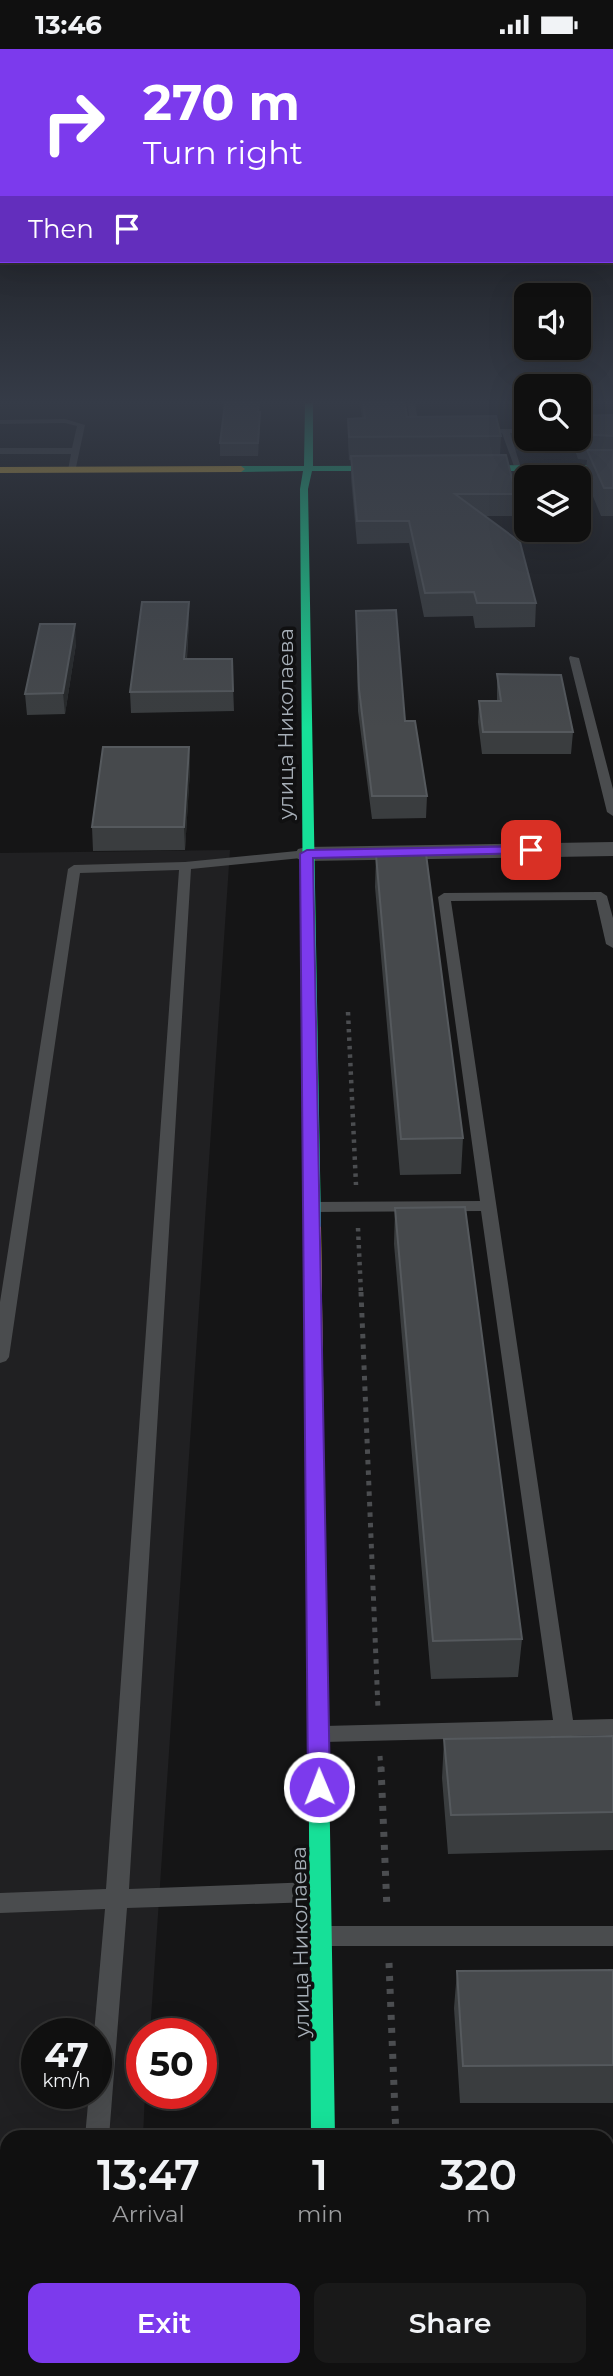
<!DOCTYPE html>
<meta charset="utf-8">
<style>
body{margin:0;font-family:Montserrat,sans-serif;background:#191919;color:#f1f3f6;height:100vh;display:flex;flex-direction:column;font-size:26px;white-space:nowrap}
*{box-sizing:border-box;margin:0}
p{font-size:23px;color:#9c9d9f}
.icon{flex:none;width:38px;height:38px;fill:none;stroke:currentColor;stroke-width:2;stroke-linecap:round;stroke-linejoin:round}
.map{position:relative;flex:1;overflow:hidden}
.drawer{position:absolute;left:0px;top:2081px;width:614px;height:247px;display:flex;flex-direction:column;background:#101010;border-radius:21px 21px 0 0;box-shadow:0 7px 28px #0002,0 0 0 2px #303030}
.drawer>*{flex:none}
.hud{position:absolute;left:0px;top:0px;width:614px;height:214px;box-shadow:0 7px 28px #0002,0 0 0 2px #303030;background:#7c3aed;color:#fff;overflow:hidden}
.tools{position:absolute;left:514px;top:234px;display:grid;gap:14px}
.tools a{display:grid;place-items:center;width:77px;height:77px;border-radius:14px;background:#101010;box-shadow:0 7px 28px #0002,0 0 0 2px #303030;font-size:35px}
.speed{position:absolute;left:21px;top:1969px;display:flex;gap:14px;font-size:35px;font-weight:700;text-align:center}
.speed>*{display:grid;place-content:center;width:91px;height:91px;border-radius:50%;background:#101010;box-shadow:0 7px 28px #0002,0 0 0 2px #303030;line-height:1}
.speed small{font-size:18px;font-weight:400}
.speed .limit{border:10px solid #d22;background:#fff;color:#111}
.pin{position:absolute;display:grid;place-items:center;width:60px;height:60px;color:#fff;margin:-30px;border-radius:14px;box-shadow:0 4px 10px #0006}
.me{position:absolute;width:77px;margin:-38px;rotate:359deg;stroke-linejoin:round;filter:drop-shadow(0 0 5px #0008)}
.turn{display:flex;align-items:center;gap:24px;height:147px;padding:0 28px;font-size:32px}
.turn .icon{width:91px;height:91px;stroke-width:2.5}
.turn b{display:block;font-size:49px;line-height:60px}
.then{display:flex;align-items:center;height:66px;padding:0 28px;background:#0003;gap:14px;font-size:26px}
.eta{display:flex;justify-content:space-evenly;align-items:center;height:119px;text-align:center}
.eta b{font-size:42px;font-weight:600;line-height:49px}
.primary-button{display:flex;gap:14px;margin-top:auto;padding:14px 28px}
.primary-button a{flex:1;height:80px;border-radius:14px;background:#7c3aed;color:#fff;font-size:28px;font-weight:600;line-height:80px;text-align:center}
.primary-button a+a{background:#191919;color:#f1f3f6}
.status{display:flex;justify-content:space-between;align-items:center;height:49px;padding:0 35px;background:#101010;direction:ltr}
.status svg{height:19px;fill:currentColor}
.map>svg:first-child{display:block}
.built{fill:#202022;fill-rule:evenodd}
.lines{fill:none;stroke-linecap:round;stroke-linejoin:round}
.path-far2{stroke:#4b4d50;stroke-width:4.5;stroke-dasharray:3.5 5;stroke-linecap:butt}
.path-far1{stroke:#4b4d50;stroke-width:5;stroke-dasharray:4.5 6;stroke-linecap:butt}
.path{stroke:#4b4d50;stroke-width:7;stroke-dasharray:5 8;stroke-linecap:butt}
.lane{fill:#4a4c4e;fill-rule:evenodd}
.street{fill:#4a4c4e;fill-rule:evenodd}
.fast{fill:#16e098;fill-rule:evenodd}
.slow{fill:#ffcf43;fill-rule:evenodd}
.wall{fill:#3a3d3f}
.shaded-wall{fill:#262829}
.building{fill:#46494c;stroke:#55595d;stroke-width:2}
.route{fill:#7c3aed;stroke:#51269a;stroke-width:2}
.labels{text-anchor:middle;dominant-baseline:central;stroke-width:7;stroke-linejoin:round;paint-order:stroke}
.street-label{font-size:21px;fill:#a6aeb7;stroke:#101011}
</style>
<div class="status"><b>13:46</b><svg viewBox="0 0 49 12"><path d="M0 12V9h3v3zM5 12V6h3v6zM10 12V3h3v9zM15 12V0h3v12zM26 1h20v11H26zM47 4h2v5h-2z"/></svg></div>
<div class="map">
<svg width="613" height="2327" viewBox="0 0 613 2327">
<rect width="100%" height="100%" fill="#151516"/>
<path class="built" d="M 230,801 L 150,1984 L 142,1984 L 142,2044 L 145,2044 L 143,2088 L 7,2088 L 7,2320 L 127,2321 L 126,2327 L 0,2327 L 0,804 ZM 37,1984 L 96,1984 L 96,2044 L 37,2044 Z"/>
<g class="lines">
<path class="path-far2" d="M 348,963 L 356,1136
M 358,1179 L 361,1245"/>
<path class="path-far1" d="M 361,1243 L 378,1660
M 380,1707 L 381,1720"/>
<path class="path" d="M 381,1718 L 387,1860
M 389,1914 L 396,2088
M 406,2320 L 406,2327"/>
<path class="lane" d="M 407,354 L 415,354 L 419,378 L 424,380 L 424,384 L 418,384 L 411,379 Z
M 65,370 L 85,376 L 75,423 L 68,421 L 71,405 L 0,405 L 0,399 L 72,399 L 77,377 L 65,374 L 0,375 L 0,371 Z
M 478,380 L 527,380 L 527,384 L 510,384 L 522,422 L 515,420 L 502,384 L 475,384 L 475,380 Z
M 570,607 L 579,609 L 613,740 L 613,767 L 607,763 L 569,609 Z
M 307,801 L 313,805 L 311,808 L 191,820 L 129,1840 L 314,1833 L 322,1836 L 325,1843 L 322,1850 L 314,1853 L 127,1859 L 109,2088 L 85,2088 L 89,2044 L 96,2044 L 96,1984 L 94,1984 L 105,1860 L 0,1864 L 0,1844 L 106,1840 L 179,821 L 80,824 L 9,1308 L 6,1312 L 0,1314 L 0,1253 L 68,820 L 74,816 L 185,813 Z
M 601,843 L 607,847 L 613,869 L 613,899 L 606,895 L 596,851 L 451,852 L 573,1671 L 613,1670 L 613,1686 L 324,1693 L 317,1691 L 314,1685 L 317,1679 L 324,1677 L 553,1671 L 481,1162 L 311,1163 L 303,1158 L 311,1153 L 480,1152 L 438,848 L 444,844 Z
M 327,1877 L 613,1877 L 613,1897 L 327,1897 L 319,1894 L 316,1887 L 319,1880 Z
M 607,2160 L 613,2160 L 613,2186 L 607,2186 Z
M 65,2320 L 92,2320 L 92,2327 L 64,2327 Z"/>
<path class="street" d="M 613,793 L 613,807 L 307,812 L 298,810 L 295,805 L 298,800 L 307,798 Z"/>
<path class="fast" d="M 305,354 L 313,354 L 313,417 L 613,416 L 613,422 L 312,422 L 308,440 L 321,1178 L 313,1183 L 305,1178 L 300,440 L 303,422 L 241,423 L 237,420 L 241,417 L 304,417 Z
M 316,1467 L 323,1469 L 325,1474 L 335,2088 L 311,2088 L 307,1474 L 309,1469 Z"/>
<path class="slow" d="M 0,418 L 241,417 L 245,420 L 241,423 L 0,424 Z
M 313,1173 L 321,1178 L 325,1474 L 323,1479 L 316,1481 L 309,1479 L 307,1474 L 305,1178 Z
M 315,2320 L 341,2320 L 342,2327 L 314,2327 Z"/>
</g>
<path class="wall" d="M 360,354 L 405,354 L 407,368 L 501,387 L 500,406 L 516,445 L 515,467 L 485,467 L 536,554 L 535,578 L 475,579 L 473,567 L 424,568 L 409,494 L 357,495 L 351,429 L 351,411 L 349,411 L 348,393 L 348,370 L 362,369 Z
M 259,363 L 260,376 L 258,407 L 220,407 L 220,394 Z
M 613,366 L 613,467 L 601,467 L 585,428 L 587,411 L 578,410 L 571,390 L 579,390 L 579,367 Z
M 356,562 L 405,672 L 427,747 L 426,769 L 372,770 L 358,662 Z
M 189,572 L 187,610 L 232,610 L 234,662 L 131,664 L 130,643 Z
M 76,595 L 65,665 L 27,666 L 25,645 Z
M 497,625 L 573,683 L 571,705 L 482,705 L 478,673 L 479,652 L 497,652 Z
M 189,698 L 190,720 L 185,801 L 93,802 L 92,778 Z
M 376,806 L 463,1089 L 461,1125 L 400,1126 L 375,838 Z
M 395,1159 L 522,1590 L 518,1628 L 431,1630 L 394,1195 Z
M 613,1687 L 613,1801 L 448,1805 L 442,1729 L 444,1690 Z
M 613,1921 L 613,2054 L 460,2054 L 454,1959 L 457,1922 Z
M 485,2320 L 607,2320 L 610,2327 L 485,2327 Z"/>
<path class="shaded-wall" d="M 260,363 L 260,376 L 258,407 L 258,394 Z
M 189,553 L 189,572 L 185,630 L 184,610 Z
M 75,575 L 76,595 L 65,665 L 63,644 Z
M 189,698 L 190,720 L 185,801 L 184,778 Z"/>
<path class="building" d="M 225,354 L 259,354 L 258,363 L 260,363 L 258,394 L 220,394 Z
M 363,354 L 405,354 L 407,368 L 496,367 L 501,387 L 349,388 L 348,370 L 365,369 Z
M 613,366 L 613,387 L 580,385 L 579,367 Z
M 587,401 L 613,401 L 613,439 L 604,439 Z
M 506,406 L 516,445 L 455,445 L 520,493 L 536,554 L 477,554 L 474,543 L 425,544 L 409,472 L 357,472 L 351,407 Z
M 142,553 L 189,553 L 184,610 L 232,610 L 233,642 L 130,643 Z
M 396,561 L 405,672 L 415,672 L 427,747 L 372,747 L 359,640 L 356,562 Z
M 40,575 L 75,575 L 63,644 L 25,645 Z
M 497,625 L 561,626 L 573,683 L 483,683 L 479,652 L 501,652 Z
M 103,698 L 189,698 L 184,778 L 92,778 Z
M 426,805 L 463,1089 L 401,1090 L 376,806 Z
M 465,1158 L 522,1590 L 433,1592 L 395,1159 Z
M 613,1687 L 613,1763 L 451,1766 L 444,1690 Z
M 613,1921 L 613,2016 L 463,2017 L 457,1922 Z
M 607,2303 L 610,2327 L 492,2327 L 492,2320 L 607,2320 Z"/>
<linearGradient id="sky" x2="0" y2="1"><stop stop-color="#0c0c0c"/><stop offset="0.52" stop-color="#353b47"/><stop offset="1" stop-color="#353b47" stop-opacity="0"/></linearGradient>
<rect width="613" height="679" fill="url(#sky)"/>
<path class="route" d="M 531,797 L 538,801 L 536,804 L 313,809 L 330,1738 L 326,1744 L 319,1747 L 311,1744 L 308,1738 L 300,805 L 307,801 Z"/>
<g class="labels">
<g class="street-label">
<text transform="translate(285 675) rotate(-90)">улица Николаева</text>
<text transform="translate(300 1893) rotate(-91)">улица Николаева</text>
</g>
</g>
</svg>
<div class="tools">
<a><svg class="icon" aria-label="sound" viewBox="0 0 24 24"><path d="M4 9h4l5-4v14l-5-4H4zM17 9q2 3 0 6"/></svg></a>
<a><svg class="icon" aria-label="search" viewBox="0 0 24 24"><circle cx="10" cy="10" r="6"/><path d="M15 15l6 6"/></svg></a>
<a><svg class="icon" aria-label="layers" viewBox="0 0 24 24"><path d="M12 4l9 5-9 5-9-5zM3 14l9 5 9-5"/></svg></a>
</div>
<div class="speed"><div>47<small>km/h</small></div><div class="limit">50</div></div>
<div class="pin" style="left:531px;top:801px;background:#d93025"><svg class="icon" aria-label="arrive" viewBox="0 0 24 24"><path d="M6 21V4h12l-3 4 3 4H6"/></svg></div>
<svg class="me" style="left:319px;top:1738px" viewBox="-20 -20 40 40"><circle r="17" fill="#7c3aed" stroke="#fff" stroke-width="3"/><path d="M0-11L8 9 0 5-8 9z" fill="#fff"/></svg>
<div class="hud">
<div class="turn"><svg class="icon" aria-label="right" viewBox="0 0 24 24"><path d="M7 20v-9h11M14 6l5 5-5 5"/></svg><div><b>270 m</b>Turn right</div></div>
<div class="then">Then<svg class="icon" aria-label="arrive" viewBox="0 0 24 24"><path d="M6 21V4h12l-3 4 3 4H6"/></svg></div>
</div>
<section class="drawer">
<div class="eta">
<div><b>13:47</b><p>Arrival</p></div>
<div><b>1</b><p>min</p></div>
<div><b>320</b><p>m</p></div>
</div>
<div class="primary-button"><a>Exit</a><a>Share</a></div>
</section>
</div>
